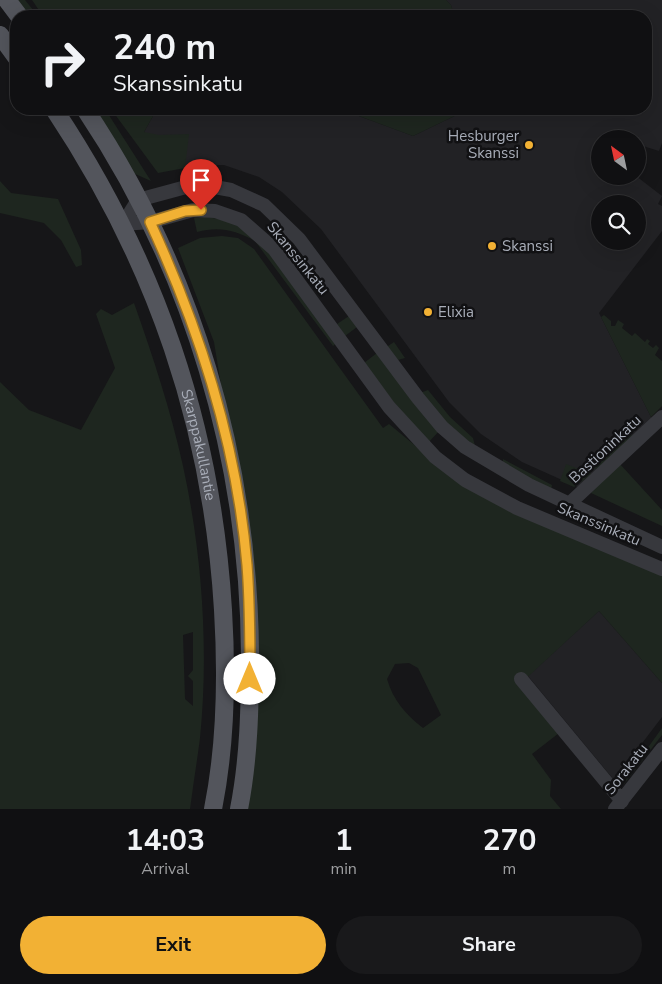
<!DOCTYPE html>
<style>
body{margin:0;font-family:"Nunito Sans",sans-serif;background:#19191b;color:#f1f3f6;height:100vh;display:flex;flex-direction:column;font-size:19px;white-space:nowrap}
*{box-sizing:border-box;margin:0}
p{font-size:16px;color:#9c9d9f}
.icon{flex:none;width:28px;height:28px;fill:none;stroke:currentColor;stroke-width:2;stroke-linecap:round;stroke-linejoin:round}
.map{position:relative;height:809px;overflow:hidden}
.panel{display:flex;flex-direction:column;background:#101012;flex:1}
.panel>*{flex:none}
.top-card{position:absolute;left:10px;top:10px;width:642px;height:105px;border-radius:20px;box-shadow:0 5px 20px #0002,0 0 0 1px #303032;background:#101012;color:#f1f3f6;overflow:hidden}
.needle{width:32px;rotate:327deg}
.buttons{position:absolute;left:591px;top:130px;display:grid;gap:10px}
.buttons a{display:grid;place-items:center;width:55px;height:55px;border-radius:50%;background:#101012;box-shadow:0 5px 20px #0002,0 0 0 1px #303032;font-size:25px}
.pin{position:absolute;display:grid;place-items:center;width:42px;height:42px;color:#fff;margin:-51px -21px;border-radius:50% 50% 50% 0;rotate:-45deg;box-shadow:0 0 5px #0007}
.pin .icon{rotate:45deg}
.me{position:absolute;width:55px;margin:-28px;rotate:0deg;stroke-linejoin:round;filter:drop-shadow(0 0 4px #0008)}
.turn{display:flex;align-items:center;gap:18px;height:105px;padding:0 20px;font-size:22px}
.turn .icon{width:65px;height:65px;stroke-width:2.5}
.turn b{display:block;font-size:35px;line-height:42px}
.eta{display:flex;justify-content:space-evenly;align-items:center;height:85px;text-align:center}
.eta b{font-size:30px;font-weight:700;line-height:35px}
.primary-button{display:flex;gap:10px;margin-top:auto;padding:10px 20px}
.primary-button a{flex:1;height:58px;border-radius:30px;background:#f2b134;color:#111;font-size:20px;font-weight:700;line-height:58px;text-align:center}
.primary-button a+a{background:#19191b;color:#f1f3f6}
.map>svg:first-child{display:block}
.built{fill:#222225;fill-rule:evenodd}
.green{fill:#1e261f;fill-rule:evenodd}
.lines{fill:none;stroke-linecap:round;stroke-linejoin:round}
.minor{stroke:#37383d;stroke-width:14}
.major{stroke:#53555c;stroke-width:18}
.route-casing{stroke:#9d7322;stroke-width:12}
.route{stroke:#f2b134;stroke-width:9}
.poi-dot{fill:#f2b134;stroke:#111113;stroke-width:2}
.labels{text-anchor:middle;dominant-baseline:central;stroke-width:5;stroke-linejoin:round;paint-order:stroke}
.poi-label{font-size:15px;fill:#a8adb8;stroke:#111113;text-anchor:start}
.street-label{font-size:15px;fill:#a8adb8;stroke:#111113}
</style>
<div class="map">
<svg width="662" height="809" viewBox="0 0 662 809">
<rect width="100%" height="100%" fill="#161618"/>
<path class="built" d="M 446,0 L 662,0 L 662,143 L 659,151 L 643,146 L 638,153 L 638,139 L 600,139 L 600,176 L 636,176 L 662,196 L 658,204 L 662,206 L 662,231 L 599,313 L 657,429 L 591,493 L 522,462 L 481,434 L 449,402 L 321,229 L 282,192 L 259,177 L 224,165 L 180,165 L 144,132 L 157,109 L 340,109 L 413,136 L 469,109 L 646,109 L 646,16 L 454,16 L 451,5 ZM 600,204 L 638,204 L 638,241 L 600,241 Z
M 599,611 L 662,683 L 662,717 L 614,780 L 528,676 Z"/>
<path class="green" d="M 15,0 L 25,0 L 38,16 L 27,16 Z
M 32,0 L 446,0 L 451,5 L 454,16 L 43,16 Z
M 94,109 L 105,109 L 151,181 L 133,173 Z
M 111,109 L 157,109 L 144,132 L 159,135 L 189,134 L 185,168 L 158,173 Z
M 340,109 L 469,109 L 413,136 Z
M 0,181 L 11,193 L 58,199 L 81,250 L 82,265 L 76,267 L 61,240 L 44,223 L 0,213 Z
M 205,217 C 226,219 242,225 259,238 L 338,342 L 333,346 L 255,241 C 235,230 219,226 197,232 L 194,218 Z
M 222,236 L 238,238 L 254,249 L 383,428 L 389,424 L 446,471 L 662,573 L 662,683 L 599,611 L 519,685 L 559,733 L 532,754 L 551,780 L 550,796 L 561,809 L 245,809 L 258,682 L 256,588 L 244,490 L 221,385 L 214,342 L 178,248 L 200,238 ZM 409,663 L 418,668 L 441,715 L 423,728 C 406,715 393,700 387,679 L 395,664 Z
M 134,303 C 153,357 171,411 183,466 C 202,553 209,649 200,738 C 197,762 193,785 190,809 L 0,809 L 0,382 L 29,410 L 81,430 L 115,368 L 96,314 L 101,309 L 112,315 ZM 193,632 L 193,670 L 188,676 L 193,681 L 193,706 L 185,699 L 183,635 Z
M 604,315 L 611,321 L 611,326 L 615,326 L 618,320 L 624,324 L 622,328 L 632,336 L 635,333 L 645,342 L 647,339 L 650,341 L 648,344 L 653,348 L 656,345 L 659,348 L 655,355 L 662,361 L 662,406 L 651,417 L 601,317 Z
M 349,316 L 357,327 L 345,336 L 337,324 Z
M 394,342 L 405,358 L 398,360 L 385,348 Z
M 377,353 L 440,430 L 428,443 L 398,408 L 364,363 Z
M 428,390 L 450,417 L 473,438 L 475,446 L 448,426 L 420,393 Z
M 634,434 L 600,467 L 592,470 L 600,448 L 603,447 L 604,449 Z
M 503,459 L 552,485 L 551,491 L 503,467 Z
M 619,463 L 662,510 L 662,526 L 591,493 Z
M 566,464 L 592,474 L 574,487 L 560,481 Z
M 662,728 L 662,735 L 624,784 L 623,782 Z"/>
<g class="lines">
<path class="minor" d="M 123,224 L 138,200 L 186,187 L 209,186 L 231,190 L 264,205 L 299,239 L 418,398 L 442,427 L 465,447 L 529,485 L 662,547
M 123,224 L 150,222 L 193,210 L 215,211 L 241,220 L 274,249 L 389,407 L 435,457 L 465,480 L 517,508 L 662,569
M 569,504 L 662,417
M 521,679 L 622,801
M 615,809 L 662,749"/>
<g class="major">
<path d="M 7,0 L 19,16"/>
<path d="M 0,35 L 16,57"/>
<path id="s1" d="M 54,109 C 156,262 212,426 223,610 C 227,676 226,744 213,809"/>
<path d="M 85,109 C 193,270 249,461 250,655 C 250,706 249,758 239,809"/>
</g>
</g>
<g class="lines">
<defs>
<path id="route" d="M 201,210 L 185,211 L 150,222 C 200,330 237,446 247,565 C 250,603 250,641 250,679"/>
</defs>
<use href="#route" class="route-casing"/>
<use href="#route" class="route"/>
</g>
<g class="poi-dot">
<circle cx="529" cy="145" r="5"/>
<circle cx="492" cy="246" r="5"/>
<circle cx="428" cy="312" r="5"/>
</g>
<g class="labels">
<g class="poi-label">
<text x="519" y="136" text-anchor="end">Hesburger<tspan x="519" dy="17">Skanssi</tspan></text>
<text x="502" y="246">Skanssi</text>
<text x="438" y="312">Elixia</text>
</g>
<g class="street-label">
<text transform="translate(298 258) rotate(51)">Skanssinkatu</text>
<text stroke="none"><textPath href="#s1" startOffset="368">Skarppakullantie</textPath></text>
<text transform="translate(605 449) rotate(-43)">Bastioninkatu</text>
<text transform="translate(599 524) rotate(23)">Skanssinkatu</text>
<text transform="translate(626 769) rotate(-52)">Sorakatu</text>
</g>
</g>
</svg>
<div class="buttons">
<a><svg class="needle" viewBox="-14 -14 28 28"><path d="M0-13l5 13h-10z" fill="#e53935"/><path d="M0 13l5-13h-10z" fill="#9c9d9f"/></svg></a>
<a><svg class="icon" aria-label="search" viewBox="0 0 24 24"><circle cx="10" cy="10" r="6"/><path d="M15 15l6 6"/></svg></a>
</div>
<div class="pin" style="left:201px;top:210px;background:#d93025"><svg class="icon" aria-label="arrive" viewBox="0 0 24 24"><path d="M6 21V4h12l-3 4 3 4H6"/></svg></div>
<svg class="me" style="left:250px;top:679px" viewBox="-20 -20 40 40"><circle r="19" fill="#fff"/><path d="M0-13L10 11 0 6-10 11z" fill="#f2b134"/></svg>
<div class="top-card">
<div class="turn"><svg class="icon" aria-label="right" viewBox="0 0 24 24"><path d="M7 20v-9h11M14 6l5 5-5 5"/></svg><div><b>240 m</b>Skanssinkatu</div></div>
</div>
</div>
<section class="panel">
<div class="eta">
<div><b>14:03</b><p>Arrival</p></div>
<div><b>1</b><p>min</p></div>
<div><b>270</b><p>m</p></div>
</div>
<div class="primary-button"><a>Exit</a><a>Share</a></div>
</section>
